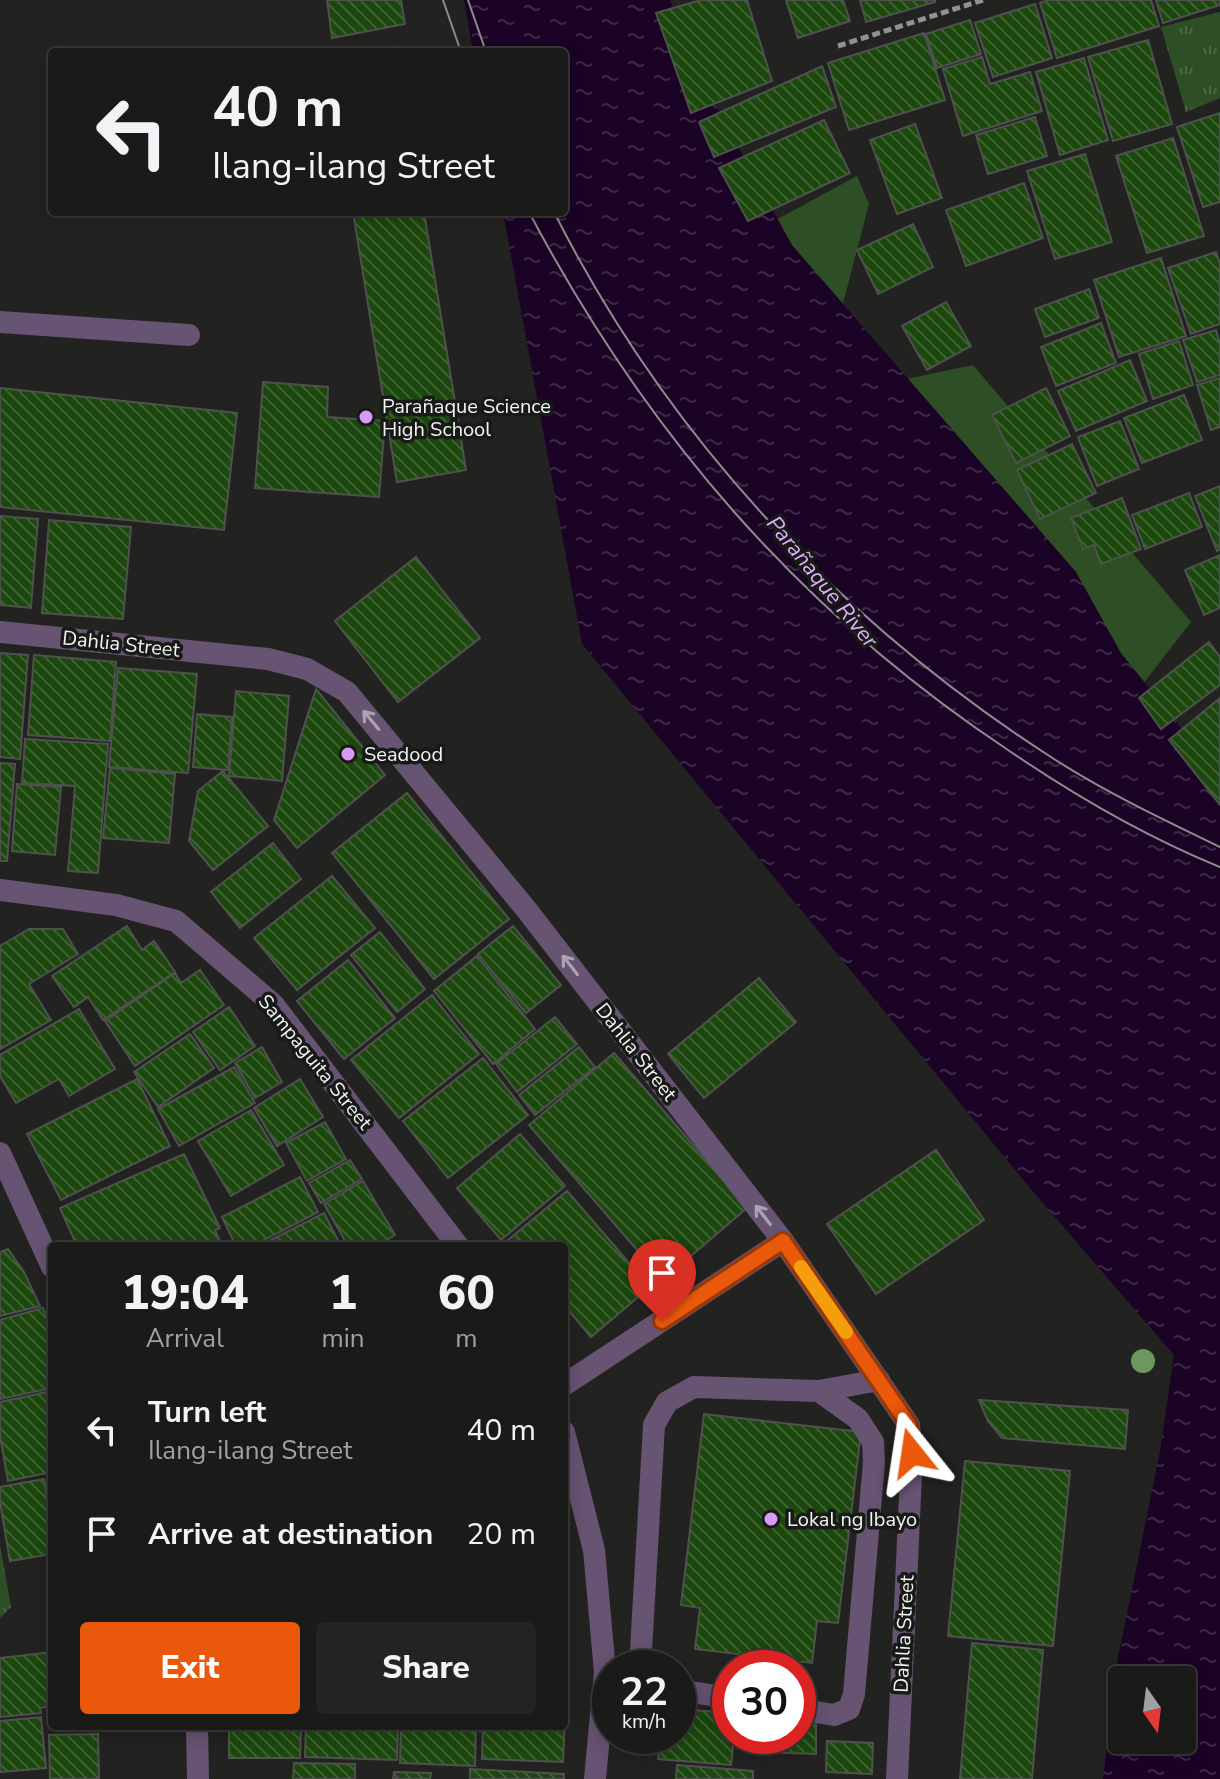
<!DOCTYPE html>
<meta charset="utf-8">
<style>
body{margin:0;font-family:"Nunito Sans",sans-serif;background:#232322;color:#f1f3f6;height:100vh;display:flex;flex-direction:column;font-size:30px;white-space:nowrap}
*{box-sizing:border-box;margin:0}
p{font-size:26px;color:#9fa1a2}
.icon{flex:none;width:44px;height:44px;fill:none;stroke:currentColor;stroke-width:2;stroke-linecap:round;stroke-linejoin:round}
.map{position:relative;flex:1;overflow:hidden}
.panel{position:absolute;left:48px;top:1242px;width:520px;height:488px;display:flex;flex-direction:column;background:#1a1a19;border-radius:8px;box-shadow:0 4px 20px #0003,0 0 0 2px #383838}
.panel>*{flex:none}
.guide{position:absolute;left:48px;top:48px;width:520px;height:168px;border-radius:8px;box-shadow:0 4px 20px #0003,0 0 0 2px #383838;background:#1a1a19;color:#f1f3f6;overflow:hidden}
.needle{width:52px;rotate:166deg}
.controls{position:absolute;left:1108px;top:1666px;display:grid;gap:16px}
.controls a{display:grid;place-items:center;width:88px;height:88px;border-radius:8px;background:#1a1a19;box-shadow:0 4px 20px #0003,0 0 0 2px #383838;font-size:40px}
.speed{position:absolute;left:592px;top:1650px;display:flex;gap:16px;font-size:40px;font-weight:700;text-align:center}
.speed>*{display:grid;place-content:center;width:104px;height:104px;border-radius:50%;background:#1a1a19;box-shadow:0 4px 20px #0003,0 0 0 2px #383838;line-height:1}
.speed small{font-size:20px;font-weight:400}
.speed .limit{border:12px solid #d22;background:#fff;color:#111}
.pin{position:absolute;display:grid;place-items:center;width:68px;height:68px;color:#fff;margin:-82px -34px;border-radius:50% 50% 50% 0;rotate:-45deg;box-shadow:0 0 8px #0007}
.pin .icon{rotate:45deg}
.me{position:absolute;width:88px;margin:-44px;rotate:345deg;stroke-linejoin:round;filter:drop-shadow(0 0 6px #0008)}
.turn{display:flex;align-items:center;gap:28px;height:168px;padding:0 32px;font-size:36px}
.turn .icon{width:104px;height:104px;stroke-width:2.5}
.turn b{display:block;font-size:56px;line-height:68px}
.eta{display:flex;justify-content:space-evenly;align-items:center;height:136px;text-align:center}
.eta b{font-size:48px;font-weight:800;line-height:56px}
.cta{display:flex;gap:16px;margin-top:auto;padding:16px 32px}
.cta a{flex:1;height:92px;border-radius:8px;background:#ea580c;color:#fff;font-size:32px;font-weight:800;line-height:92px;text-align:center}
.cta a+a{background:#232322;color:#f1f3f6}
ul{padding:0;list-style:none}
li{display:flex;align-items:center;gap:24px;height:104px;padding:0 32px}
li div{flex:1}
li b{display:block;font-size:30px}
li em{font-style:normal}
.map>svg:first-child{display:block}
.grass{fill:url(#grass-tufts)}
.green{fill:#2e4e25}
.water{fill:url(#water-ripples);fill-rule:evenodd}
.building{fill:url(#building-back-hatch);stroke:#4f514f;stroke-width:2}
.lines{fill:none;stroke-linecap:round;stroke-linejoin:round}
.path{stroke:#919291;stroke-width:5;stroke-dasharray:8 4;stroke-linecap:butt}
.service{stroke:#675372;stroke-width:22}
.minor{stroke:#675372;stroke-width:22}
.tram{stroke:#8c8d8b;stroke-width:2}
.tree{fill:#6c975f}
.oneway{stroke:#aca3b2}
.route-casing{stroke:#983908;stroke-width:20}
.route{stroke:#ea580c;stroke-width:14}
.slow{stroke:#f59e0b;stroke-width:14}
.poi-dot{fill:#d89af8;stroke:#181a18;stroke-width:3}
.labels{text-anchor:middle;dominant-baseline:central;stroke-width:7;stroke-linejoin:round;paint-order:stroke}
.poi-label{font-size:20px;fill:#f2f3f2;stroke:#181a18;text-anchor:start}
.street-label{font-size:20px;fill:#f2f3f2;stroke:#181a18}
.water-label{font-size:22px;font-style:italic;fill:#e2adfd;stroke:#181a18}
</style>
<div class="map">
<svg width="1220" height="1779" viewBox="0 0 1220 1779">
<defs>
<pattern id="grass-tufts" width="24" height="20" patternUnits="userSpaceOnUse" patternTransform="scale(2)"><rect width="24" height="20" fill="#2e4e25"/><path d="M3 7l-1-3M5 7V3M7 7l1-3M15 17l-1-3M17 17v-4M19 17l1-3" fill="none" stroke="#4d6845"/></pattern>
<pattern id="water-ripples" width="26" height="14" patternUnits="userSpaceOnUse" patternTransform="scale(2)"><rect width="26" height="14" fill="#1b0326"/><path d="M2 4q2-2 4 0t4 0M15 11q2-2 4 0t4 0" fill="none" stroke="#3d2846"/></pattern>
<pattern id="building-back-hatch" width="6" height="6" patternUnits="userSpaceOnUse" patternTransform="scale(2)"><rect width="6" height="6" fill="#1c470d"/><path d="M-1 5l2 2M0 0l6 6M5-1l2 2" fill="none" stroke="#3d6231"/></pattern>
</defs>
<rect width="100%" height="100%" fill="#222321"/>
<path class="grass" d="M 1220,12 L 1220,98 L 1186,112 L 1161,27 Z
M 0,1544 L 11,1607 L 0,1618 Z"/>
<path class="green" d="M 857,176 L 869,204 L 841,311 L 759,229 Z
M 973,365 L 1191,622 L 1139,689 L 888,383 Z"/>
<path class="water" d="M 464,0 L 670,0 L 706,88 L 792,245 L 1076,572 L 1121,653 L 1220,776 L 1220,1779 L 1103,1779 L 1117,1663 L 1160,1451 L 1174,1355 L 1034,1193 L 582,644 L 503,212 L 564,212 L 564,52 L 473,52 ZM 1122,1680 L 1182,1680 L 1182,1740 L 1122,1740 Z"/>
<path class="building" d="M 327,0 L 401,0 L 405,24 L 332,38 Z
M 701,0 L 747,0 L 772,81 L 691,113 L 656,13 Z
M 786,0 L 843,0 L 850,21 L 798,38 Z
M 860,0 L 935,0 L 935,2 L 866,22 Z
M 1049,0 L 1151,0 L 1159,26 L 1057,58 L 1040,3 Z
M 1156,0 L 1220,0 L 1220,5 L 1163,23 Z
M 1035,4 L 1052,58 L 993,77 L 975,23 Z
M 970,20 L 981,54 L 937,68 L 926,34 Z
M 924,33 L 945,100 L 849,130 L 828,63 Z
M 1148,40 L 1172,124 L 1113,141 L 1088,57 Z
M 397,47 L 398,52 L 368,52 Z
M 982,57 L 990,84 L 1030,72 L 1042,111 L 963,136 L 943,69 Z
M 1084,58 L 1108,140 L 1060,155 L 1036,72 Z
M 822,66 L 836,107 L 714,157 L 699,122 Z
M 1220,113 L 1220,202 L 1203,207 L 1177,127 Z
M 1035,117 L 1047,156 L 988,174 L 976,135 Z
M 824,120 L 850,173 L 748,221 L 719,168 Z
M 915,124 L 942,198 L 897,214 L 870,140 Z
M 1173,138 L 1204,236 L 1147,253 L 1116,156 Z
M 1085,154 L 1112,242 L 1055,259 L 1027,171 Z
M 1024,183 L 1043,238 L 966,266 L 946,210 Z
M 353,212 L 424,212 L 466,470 L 397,482 Z
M 913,224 L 933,267 L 878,294 L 857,250 Z
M 1216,252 L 1220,264 L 1220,324 L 1191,334 L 1168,268 Z
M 1161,258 L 1186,336 L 1119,357 L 1094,280 Z
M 1089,289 L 1099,318 L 1045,337 L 1035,309 Z
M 946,302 L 971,346 L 927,370 L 902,326 Z
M 1101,323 L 1116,363 L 1056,386 L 1041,347 Z
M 1216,330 L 1220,344 L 1220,375 L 1197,382 L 1183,340 Z
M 1179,341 L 1193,385 L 1153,399 L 1139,354 Z
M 1130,360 L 1147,401 L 1076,431 L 1058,391 Z
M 1220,378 L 1220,427 L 1211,430 L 1197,385 Z
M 263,382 L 328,387 L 327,417 L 385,421 L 379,497 L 255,488 Z
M 0,388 L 237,413 L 224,530 L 0,507 Z
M 1046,388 L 1070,436 L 1016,463 L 992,415 Z
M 1184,395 L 1202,440 L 1142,463 L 1124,418 Z
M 1120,421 L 1139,469 L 1097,486 L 1078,437 Z
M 1072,444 L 1096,493 L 1040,519 L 1017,470 Z
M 1220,486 L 1220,550 L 1217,551 L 1195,496 Z
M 1189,493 L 1202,527 L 1145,549 L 1132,515 Z
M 1122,498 L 1141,549 L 1101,564 L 1094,545 L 1083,549 L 1071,518 Z
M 0,516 L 38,519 L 31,608 L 0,605 Z
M 49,520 L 131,527 L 123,619 L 42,613 Z
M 1220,555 L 1220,608 L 1204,615 L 1185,570 Z
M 416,557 L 480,638 L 398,702 L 335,621 Z
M 1209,642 L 1220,657 L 1220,685 L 1161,729 L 1139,698 Z
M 0,653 L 28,655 L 20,759 L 0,757 Z
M 34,655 L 116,662 L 110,741 L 28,735 Z
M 118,668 L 197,674 L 188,773 L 109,767 Z
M 316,689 L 385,775 L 297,848 L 274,820 Z
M 236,691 L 289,696 L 282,781 L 229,776 Z
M 1220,698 L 1220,805 L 1169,740 Z
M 197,714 L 232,717 L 228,770 L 193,767 Z
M 25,739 L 108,744 L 98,873 L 68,871 L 75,786 L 22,783 Z
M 0,763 L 15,764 L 7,861 L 0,861 Z
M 110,768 L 175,774 L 169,843 L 103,838 Z
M 223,771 L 268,826 L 213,870 L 189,841 L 198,791 Z
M 17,784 L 61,787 L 55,855 L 12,851 Z
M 407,793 L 509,919 L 434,979 L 332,853 Z
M 273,843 L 301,879 L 240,928 L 211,892 Z
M 332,876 L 375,928 L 297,990 L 254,938 Z
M 127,926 L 142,950 L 154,941 L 175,972 L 103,1020 L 88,997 L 74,1007 L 52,976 Z
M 513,926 L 561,985 L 526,1013 L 478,954 Z
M 29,929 L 63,929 L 78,954 L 29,984 L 51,1020 L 0,1049 L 0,946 Z
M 380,932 L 425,989 L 397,1012 L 351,955 Z
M 477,956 L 535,1029 L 493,1064 L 434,991 Z
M 348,960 L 395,1018 L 344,1059 L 297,1001 Z
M 200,970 L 224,1005 L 135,1066 L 105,1021 L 175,973 L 181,983 Z
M 759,978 L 796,1022 L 704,1098 L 668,1054 Z
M 432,995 L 479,1054 L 399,1118 L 351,1060 Z
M 229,1007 L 255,1046 L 220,1070 L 193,1032 Z
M 79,1009 L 115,1069 L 69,1096 L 59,1079 L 16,1103 L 0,1076 L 0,1055 Z
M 555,1017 L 577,1044 L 517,1092 L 496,1064 Z
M 190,1034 L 214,1068 L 158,1107 L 134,1072 Z
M 262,1047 L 282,1082 L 255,1098 L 235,1063 Z
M 579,1047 L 595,1067 L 535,1115 L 519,1095 Z
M 614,1053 L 747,1208 L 663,1280 L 529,1125 Z
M 483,1058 L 528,1115 L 448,1178 L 403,1121 Z
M 234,1067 L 255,1103 L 179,1146 L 158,1109 Z
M 137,1079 L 170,1146 L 61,1200 L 27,1134 Z
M 300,1079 L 323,1117 L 277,1146 L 254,1108 Z
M 251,1110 L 284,1165 L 231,1196 L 198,1141 Z
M 325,1122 L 346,1159 L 307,1181 L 286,1143 Z
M 520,1134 L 565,1186 L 501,1240 L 457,1188 Z
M 936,1150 L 984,1220 L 876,1294 L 827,1224 Z
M 184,1154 L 220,1228 L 215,1230 L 222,1246 L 77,1246 L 60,1208 Z
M 350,1160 L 362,1179 L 321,1203 L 309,1183 Z
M 300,1177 L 318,1212 L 253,1246 L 236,1246 L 222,1217 Z
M 363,1181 L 395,1235 L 377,1246 L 348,1246 L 324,1204 Z
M 567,1191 L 650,1287 L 591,1337 L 564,1305 L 564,1246 L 513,1246 L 508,1240 Z
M 324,1213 L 341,1246 L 259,1246 Z
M 8,1249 L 24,1272 L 40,1306 L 0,1316 L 0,1252 Z
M 43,1308 L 52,1328 L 52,1388 L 0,1399 L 0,1320 Z
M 52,1391 L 52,1472 L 8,1481 L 0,1436 L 0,1402 Z
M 979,1400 L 1128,1410 L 1125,1449 L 1002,1438 L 988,1421 Z
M 704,1414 L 861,1432 L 838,1623 L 817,1621 L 812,1663 L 695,1649 L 700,1608 L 681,1605 Z
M 965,1461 L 1070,1471 L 1053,1646 L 948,1636 Z
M 44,1479 L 52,1527 L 52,1554 L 10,1561 L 0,1502 L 0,1487 Z
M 972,1643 L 1043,1650 L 1032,1779 L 960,1779 Z
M 52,1652 L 52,1706 L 40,1708 L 41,1713 L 0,1717 L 0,1658 Z
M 564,1692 L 566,1692 L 563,1762 L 482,1759 L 483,1726 L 564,1726 Z
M 678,1709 L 730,1713 L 730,1736 L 734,1736 L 731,1765 L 658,1759 L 660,1736 L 678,1736 Z
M 41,1717 L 46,1768 L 0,1772 L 0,1721 Z
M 798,1721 L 816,1721 L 816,1754 L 765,1752 L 766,1736 L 798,1736 Z
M 229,1726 L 301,1726 L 300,1758 L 229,1758 Z
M 306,1726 L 398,1726 L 397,1760 L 305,1757 Z
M 401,1726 L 476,1726 L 475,1766 L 400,1763 Z
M 98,1734 L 99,1779 L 50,1779 L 49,1735 Z
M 827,1741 L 873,1743 L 872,1774 L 826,1772 Z
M 294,1763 L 355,1764 L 355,1779 L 293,1779 Z
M 677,1765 L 753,1771 L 753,1779 L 676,1779 Z
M 470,1769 L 564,1774 L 564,1779 L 470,1779 Z
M 394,1772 L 431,1773 L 430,1779 L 393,1779 Z"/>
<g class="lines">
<path class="path" d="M 838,46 L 983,0"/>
<path class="service" d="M 0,322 L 189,335
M 640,1668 L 654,1425 L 667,1402 L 694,1387 L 819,1391 L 879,1380
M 678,1690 L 730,1698
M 798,1709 L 834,1715 L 849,1709 L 854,1694 L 874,1462 L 873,1442 L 858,1419 L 819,1391"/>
<path class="minor" d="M 0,632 L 268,659 L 307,669 L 347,692 L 526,909 L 783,1241 L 909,1425 L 912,1453 L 897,1779
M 0,890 L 116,905 L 176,921 L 273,1004 L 458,1246
M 0,1153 L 52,1267
M 564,1385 L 783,1241
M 564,1432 L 594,1550 L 605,1672 L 595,1779
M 197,1726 L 198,1779"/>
<path class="tram" d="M 443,0 L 461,52
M 468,0 L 486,52
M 529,212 C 646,433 799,611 1008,750 C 1074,795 1146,837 1220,867
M 554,212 C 668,438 842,623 1054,759 C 1107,793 1164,820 1220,847"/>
</g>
<circle class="tree" cx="1143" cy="1361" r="12"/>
<defs><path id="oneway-shaft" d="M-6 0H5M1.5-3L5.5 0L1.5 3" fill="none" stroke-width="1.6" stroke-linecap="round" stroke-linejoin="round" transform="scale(2)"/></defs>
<g class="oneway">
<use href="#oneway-shaft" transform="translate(371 720) rotate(-130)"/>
<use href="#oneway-shaft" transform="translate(570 965) rotate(-128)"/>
<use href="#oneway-shaft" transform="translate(763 1215) rotate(-128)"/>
</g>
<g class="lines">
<defs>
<path id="route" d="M 662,1321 L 783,1241 L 909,1425 L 912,1453"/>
</defs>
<use href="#route" class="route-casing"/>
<use href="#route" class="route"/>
<path class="slow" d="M 801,1267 L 846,1332"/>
</g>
<g class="poi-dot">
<circle cx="366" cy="417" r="8"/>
<circle cx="348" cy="754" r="8"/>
<circle cx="771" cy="1519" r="8"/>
</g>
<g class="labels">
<g class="poi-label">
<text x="382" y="406">Parañaque Science<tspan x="382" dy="23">High School</tspan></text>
<text x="364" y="754">Seadood</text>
<text x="787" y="1519">Lokal ng Ibayo</text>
</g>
<g class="street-label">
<text transform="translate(121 644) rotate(6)">Dahlia Street</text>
<text transform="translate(636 1052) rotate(52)">Dahlia Street</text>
<text transform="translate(315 1062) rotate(51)">Sampaguita Street</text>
<text transform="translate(904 1634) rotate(-87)">Dahlia Street</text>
</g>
<g class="water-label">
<text transform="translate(822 582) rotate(51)">Parañaque River</text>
</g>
</g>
</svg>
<div class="controls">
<a><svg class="needle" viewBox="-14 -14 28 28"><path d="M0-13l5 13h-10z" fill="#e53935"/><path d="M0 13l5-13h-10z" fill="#9fa1a2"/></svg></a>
</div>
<div class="speed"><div>22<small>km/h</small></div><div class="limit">30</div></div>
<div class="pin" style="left:662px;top:1321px;background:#d93025"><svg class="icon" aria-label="arrive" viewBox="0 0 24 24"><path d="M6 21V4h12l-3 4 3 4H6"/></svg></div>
<svg class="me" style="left:912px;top:1453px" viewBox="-20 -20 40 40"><path d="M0-17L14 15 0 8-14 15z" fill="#ea580c" stroke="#fff" stroke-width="4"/></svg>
<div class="guide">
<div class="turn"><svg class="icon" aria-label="left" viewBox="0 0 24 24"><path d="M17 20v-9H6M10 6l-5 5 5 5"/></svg><div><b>40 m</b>Ilang-ilang Street</div></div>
</div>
<section class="panel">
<div class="eta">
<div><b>19:04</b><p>Arrival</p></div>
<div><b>1</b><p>min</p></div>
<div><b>60</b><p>m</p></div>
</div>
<ul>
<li><svg class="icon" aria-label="left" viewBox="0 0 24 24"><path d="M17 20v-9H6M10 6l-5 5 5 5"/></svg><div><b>Turn left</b><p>Ilang-ilang Street</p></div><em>40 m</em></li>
<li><svg class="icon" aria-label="arrive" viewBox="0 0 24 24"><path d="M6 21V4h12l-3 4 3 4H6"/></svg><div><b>Arrive at destination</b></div><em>20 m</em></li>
</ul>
<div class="cta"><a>Exit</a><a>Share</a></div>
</section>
</div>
